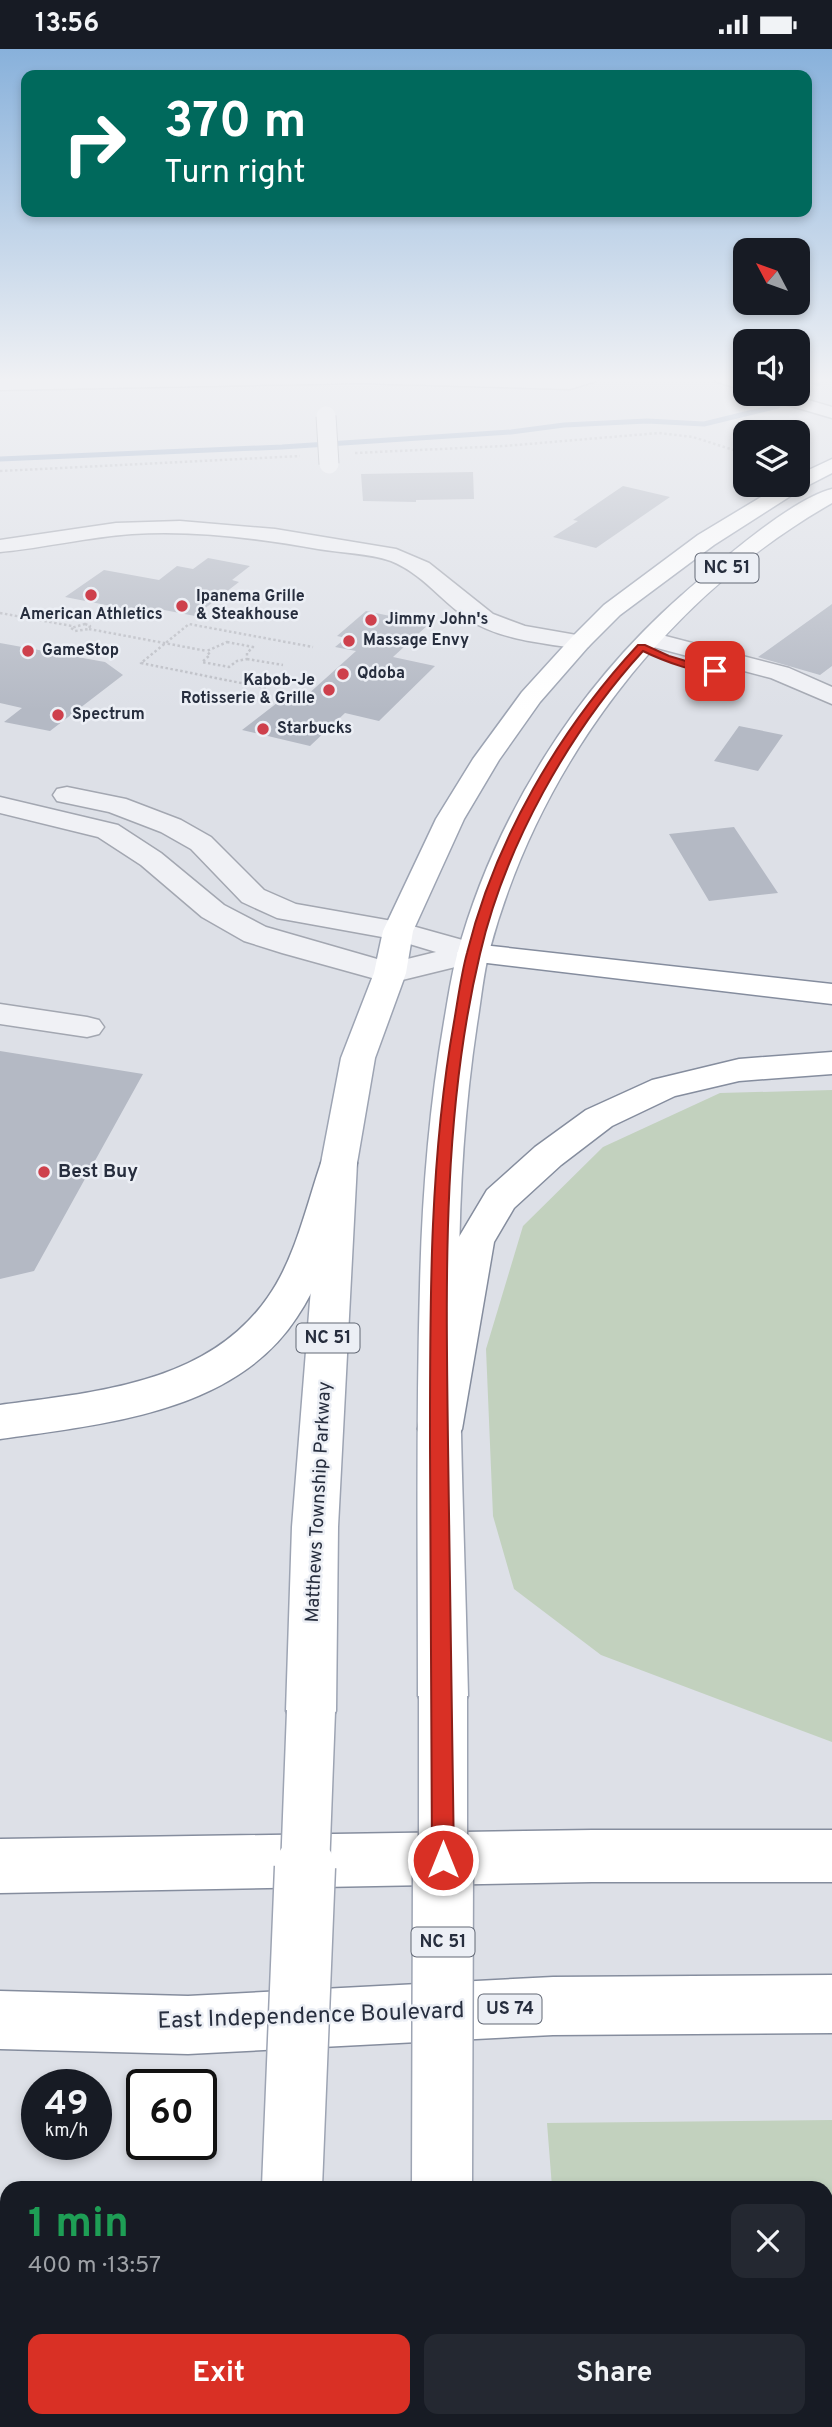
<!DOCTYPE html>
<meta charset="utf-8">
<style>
body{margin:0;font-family:Overpass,sans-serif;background:#242831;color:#f1f3f6;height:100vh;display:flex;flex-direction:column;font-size:26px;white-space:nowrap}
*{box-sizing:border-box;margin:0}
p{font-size:23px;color:#9ea1a6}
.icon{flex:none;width:38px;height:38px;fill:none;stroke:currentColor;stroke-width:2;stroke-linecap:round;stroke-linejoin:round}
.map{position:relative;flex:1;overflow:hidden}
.panel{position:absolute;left:0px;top:2132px;width:833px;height:247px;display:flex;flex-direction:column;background:#171b24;border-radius:21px 21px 0 0;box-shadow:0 4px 10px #0003}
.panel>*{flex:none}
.top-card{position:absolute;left:21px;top:21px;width:791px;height:147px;border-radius:14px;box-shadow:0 4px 10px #0003;background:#00695c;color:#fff;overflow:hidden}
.needle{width:46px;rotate:311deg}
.fabs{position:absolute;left:733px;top:189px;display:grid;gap:14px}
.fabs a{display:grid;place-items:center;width:77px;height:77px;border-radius:14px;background:#171b24;box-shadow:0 4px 10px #0003;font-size:35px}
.speed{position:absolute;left:21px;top:2020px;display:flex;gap:14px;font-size:35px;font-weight:700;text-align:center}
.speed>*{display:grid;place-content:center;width:91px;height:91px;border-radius:50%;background:#171b24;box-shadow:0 4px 10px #0003;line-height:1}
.speed small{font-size:18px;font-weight:400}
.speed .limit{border:4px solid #111;border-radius:10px;background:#fff;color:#111}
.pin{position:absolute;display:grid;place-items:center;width:60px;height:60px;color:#fff;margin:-30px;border-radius:14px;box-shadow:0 4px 10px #0006}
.me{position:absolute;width:77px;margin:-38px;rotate:0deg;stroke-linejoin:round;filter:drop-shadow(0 0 5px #0008)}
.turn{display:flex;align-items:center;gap:24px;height:147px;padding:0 28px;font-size:32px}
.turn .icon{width:91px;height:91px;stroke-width:2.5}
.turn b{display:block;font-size:49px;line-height:60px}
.round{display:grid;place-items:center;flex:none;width:74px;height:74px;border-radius:14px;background:#242831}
.headline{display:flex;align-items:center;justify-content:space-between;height:119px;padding:0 28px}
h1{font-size:42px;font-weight:700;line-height:52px;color:#1e9e55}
.action{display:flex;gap:14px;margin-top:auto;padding:14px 28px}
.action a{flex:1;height:80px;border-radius:14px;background:#d93025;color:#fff;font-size:28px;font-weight:700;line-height:80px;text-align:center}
.action a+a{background:#242831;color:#f1f3f6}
.status{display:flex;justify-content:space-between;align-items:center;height:49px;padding:0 35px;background:#171b24;direction:ltr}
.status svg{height:19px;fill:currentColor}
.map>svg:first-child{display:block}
.green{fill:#c2d1be}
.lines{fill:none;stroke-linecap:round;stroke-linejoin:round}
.stream{stroke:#98acc8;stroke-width:5}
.building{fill:#b4b9c4}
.minor-casing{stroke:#a3a7b1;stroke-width:3}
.major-casing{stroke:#9da4b3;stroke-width:3}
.highway-casing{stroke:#858d9e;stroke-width:3}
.path{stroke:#bcbec5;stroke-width:2.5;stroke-dasharray:2.5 2.5;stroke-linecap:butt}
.minor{fill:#f0f1f5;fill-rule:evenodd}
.major{fill:#fff;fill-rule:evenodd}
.highway{fill:#fff;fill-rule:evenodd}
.minor-bridge-casing{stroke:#a3a7b1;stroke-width:21;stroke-linecap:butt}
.major-bridge-far1-casing{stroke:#9da4b3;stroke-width:51;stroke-linecap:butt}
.major-bridge-casing{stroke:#9da4b3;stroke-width:63;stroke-linecap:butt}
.minor-bridge{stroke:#f0f1f5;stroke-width:19}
.major-bridge-far1{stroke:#fff;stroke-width:48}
.major-bridge{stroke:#fff;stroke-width:60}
.route{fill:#d93025;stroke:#8d1f18;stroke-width:2}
.poi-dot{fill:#ce404c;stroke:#eceff5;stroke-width:2.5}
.labels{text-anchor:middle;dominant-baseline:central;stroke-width:5;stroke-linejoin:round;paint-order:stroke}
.far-poi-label{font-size:16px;font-weight:bold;fill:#272e3e;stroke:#eceff5;text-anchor:start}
.shield{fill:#eceff5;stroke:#626875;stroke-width:2}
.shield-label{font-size:18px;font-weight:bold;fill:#272e3e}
.poi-label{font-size:19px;font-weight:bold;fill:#272e3e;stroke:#eceff5;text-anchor:start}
.street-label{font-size:19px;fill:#272e3e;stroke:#eceff5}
.near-street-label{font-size:23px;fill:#272e3e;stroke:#eceff5}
</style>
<div class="status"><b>13:56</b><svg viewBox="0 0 49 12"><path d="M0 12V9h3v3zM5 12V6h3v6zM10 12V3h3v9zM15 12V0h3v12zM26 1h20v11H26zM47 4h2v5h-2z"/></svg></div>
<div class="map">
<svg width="832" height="2378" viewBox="0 0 832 2378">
<rect width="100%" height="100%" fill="#dde0e7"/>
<path class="green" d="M 832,1041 L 832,1693 L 601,1606 L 514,1540 L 493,1467 L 486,1300 L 523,1177 L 603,1098 L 720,1044 Z
M 832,2071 L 832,2378 L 568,2378 L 568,2371 L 826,2371 L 826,2138 L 552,2138 L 547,2074 Z"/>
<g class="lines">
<path class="stream" d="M 806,328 L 818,335
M 0,410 L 282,398 L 511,383 L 564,376 L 647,372 L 704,375 L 778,357"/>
</g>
<path class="building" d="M 473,423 L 474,450 L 416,451 L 416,453 L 363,452 L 361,425 Z
M 623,437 L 670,448 L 596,499 L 553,488 L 578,472 L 573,471 Z
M 208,509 L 250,517 L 232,531 L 239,533 L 195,567 L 159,560 L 152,565 L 65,548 L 104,521 L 159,531 L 177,517 L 193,520 Z
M 832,555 L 832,617 L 820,626 L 758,608 Z
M 366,562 L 429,575 L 393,608 L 435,617 L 379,672 L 345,664 L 310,697 L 242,681 L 290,644 L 306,647 L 356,602 L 335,598 L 346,589 L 337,587 Z
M 0,594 L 105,613 L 123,626 L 50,682 L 4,673 L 22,659 L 0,654 Z
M 739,677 L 783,686 L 758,722 L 714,712 Z
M 734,778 L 778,844 L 709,852 L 669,785 Z
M 0,1002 L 143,1025 L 34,1222 L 0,1230 Z"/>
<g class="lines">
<defs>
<path id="minor" d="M 133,328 L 568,330 L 599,328 L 596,332 L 570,340 L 361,334 L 0,341 L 0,331 Z
M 712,328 L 746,331 L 746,342 L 715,332 Z
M 761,345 L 788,345 L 832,358 L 832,369 L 764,349 Z
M 180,472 L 275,480 L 396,500 L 429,514 L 493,565 L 525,577 L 588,588 L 592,593 L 588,598 L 580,600 C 542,594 500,591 468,570 C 440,551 423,525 391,512 C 368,504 342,504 318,500 C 257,489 194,481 132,485 C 88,488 44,499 0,503 L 0,491 L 116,474 Z
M 650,583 L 789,619 L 832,638 L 832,655 L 771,629 L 642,595 L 638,590 L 642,585 Z
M 67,738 L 126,750 L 181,771 L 211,788 L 264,841 L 296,855 L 398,873 L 484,897 L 489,904 L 484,911 L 390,934 L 282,904 L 244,892 L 202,868 L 141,816 L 98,788 L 0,764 L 0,748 L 118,776 L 161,804 L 224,856 L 266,878 L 391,914 L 436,903 L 393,890 L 277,869 L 242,853 L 191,800 L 161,783 L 109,763 L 57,752 L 53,746 L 57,740 Z
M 0,955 L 87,968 L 99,971 L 104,978 L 99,985 L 87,988 L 0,975 Z"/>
<path id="major" d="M 832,410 L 832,424 L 803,439 L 714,496 L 620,566 L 588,598 L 540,653 L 499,711 L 464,770 L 413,882 L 406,924 L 375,1009 L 357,1114 L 338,1478 L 336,1662 L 329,1678 L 311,1685 L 293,1678 L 286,1662 L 292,1478 L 321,1114 L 341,1009 L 374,924 L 383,882 L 436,770 L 473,710 L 522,643 L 572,588 L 604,556 L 698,486 L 781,436 L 798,436 L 798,426 Z
M 832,440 L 832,454 C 664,550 538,718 489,903 C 483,927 481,951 477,975 C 464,1061 459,1148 459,1234 C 459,1372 465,1509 468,1647 L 461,1663 L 443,1670 L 425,1663 L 418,1647 C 418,1511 416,1374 420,1237 C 422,1149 429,1060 444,973 C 448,950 451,928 457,906 C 494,769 576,639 682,546 C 715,517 791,450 832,440 Z
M 237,2371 L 305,2371 L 305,2378 L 237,2378 Z
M 409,2371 L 477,2371 L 477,2378 L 409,2378 Z"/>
<path id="highway" d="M 473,895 L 832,935 L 832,955 L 462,911 L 457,904 L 462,897 Z
M 832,1003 L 832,1025 L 739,1032 L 675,1047 L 612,1077 L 561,1116 L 514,1159 L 494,1193 L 462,1380 L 455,1392 L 440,1397 L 425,1392 L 418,1380 L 456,1193 L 487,1141 L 535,1098 L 586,1061 L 652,1031 L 739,1010 Z
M 339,1102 L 352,1105 L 357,1114 C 341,1166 328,1222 297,1268 C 235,1364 103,1375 0,1390 L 0,1356 C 96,1343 208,1335 268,1248 C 295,1210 306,1158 321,1114 L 326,1105 Z
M 592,1781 L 832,1781 L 832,1833 L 592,1833 L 0,1844 L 0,1790 Z
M 832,1926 L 832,1984 L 553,1986 L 188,2005 L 0,2000 L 0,1942 L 188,1947 L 553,1928 Z"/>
</defs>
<use href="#minor" class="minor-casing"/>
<use href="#major" class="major-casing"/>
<use href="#highway" class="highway-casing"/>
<path class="path" d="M 355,404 L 504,397 L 659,384 L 693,388 L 746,405
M 0,422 L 300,407
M 0,564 L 72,577
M 85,575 L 90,577 L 89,580 L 75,582 L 71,579 Z
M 89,580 L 207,602
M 227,593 L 253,598 L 247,604 L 247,610 L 237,612 L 229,618 L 202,613 L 210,606 L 207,602 Z
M 247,610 L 283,616
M 266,639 L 141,614 L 189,575 L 313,598"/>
<use href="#minor" class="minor"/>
<use href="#major" class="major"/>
<use href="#highway" class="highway"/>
<defs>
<path id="minor-bridge" d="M 326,367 L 329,415"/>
<path id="major-bridge-far1" d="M 305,1820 L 311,1662
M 443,1820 L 443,1647"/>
<path id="major-bridge" d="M 292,2138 L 305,1818
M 442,2138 L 443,1818"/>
</defs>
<use href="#minor-bridge" class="minor-bridge-casing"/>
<use href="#major-bridge-far1" class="major-bridge-far1-casing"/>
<use href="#major-bridge" class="major-bridge-casing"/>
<use href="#minor-bridge" class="minor-bridge"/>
<use href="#major-bridge-far1" class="major-bridge-far1"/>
<use href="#major-bridge" class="major-bridge"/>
</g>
<linearGradient id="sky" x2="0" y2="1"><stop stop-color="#88b1db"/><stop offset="0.5" stop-color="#f0f1f4"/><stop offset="1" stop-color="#f0f1f4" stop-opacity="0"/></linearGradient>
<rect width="832" height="661" fill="url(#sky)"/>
<path class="route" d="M 638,596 L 645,596 L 669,607 L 720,622 C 708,630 657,609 643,602 C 569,683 505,797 480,905 C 442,1064 446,1232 448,1395 C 450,1533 452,1672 454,1811 L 451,1819 L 443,1822 L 435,1819 L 432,1811 C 431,1673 431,1535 430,1397 C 430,1255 429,1113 454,973 C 458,950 461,926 467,904 C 495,791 559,681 638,596 Z"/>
<g class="poi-dot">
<circle cx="91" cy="546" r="7"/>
<circle cx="182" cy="557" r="7"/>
<circle cx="371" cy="571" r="7"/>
<circle cx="349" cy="592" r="7"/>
<circle cx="28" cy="602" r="7"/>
<circle cx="343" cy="625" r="7"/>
<circle cx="329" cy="641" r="7"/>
<circle cx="58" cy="666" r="7"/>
<circle cx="263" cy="680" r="7"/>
<circle cx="44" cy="1123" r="7"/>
</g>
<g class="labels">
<g class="far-poi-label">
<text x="196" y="548">Ipanema Grille<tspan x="196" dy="18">&amp; Steakhouse</tspan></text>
<text x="91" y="566" text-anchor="middle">American Athletics</text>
<text x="385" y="571">Jimmy John's</text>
<text x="363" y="592">Massage Envy</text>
<text x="42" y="602">GameStop</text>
<text x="357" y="625">Qdoba</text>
<text x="315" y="632" text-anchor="end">Kabob-Je<tspan x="315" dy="18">Rotisserie &amp; Grille</tspan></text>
<text x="72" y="666">Spectrum</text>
<text x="277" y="680">Starbucks</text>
</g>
<g class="shield">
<rect x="695.5" y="504.5" width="63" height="29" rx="5"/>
<rect x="296.5" y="1274.5" width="63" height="29" rx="5"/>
<rect x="411.5" y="1878.5" width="63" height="29" rx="5"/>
<rect x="478.5" y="1945.5" width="63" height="29" rx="5"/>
</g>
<g class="shield-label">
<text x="727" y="519">NC 51</text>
<text x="328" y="1289">NC 51</text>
<text x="443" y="1893">NC 51</text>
<text x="510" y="1960">US 74</text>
</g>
<g class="poi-label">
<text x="58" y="1123">Best Buy</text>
</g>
<g class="street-label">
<text transform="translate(319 1453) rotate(-87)">Matthews Township Parkway</text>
</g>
<g class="near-street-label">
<text transform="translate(311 1968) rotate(-2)">East Independence Boulevard</text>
</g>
</g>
</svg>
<div class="fabs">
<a><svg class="needle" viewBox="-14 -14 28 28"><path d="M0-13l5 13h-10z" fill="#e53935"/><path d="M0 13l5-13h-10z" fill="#9ea1a6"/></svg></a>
<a><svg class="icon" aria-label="sound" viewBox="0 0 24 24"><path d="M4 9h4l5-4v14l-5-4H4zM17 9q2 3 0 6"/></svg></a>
<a><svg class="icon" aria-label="layers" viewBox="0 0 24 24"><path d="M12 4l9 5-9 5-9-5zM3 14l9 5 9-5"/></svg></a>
</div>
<div class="speed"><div>49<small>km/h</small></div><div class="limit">60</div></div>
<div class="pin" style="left:715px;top:622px;background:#d93025"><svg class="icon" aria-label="arrive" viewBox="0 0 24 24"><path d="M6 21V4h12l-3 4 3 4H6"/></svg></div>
<svg class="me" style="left:443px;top:1811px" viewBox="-20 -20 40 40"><circle r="17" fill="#d93025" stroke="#fff" stroke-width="3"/><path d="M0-11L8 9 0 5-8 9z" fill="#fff"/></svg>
<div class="top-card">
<div class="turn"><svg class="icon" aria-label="right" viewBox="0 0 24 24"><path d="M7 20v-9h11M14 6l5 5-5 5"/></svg><div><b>370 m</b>Turn right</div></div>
</div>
<section class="panel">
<div class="headline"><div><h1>1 min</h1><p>400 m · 13:57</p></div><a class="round"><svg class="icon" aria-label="close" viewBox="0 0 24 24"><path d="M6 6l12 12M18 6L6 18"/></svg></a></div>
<div class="action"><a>Exit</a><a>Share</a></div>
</section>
</div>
